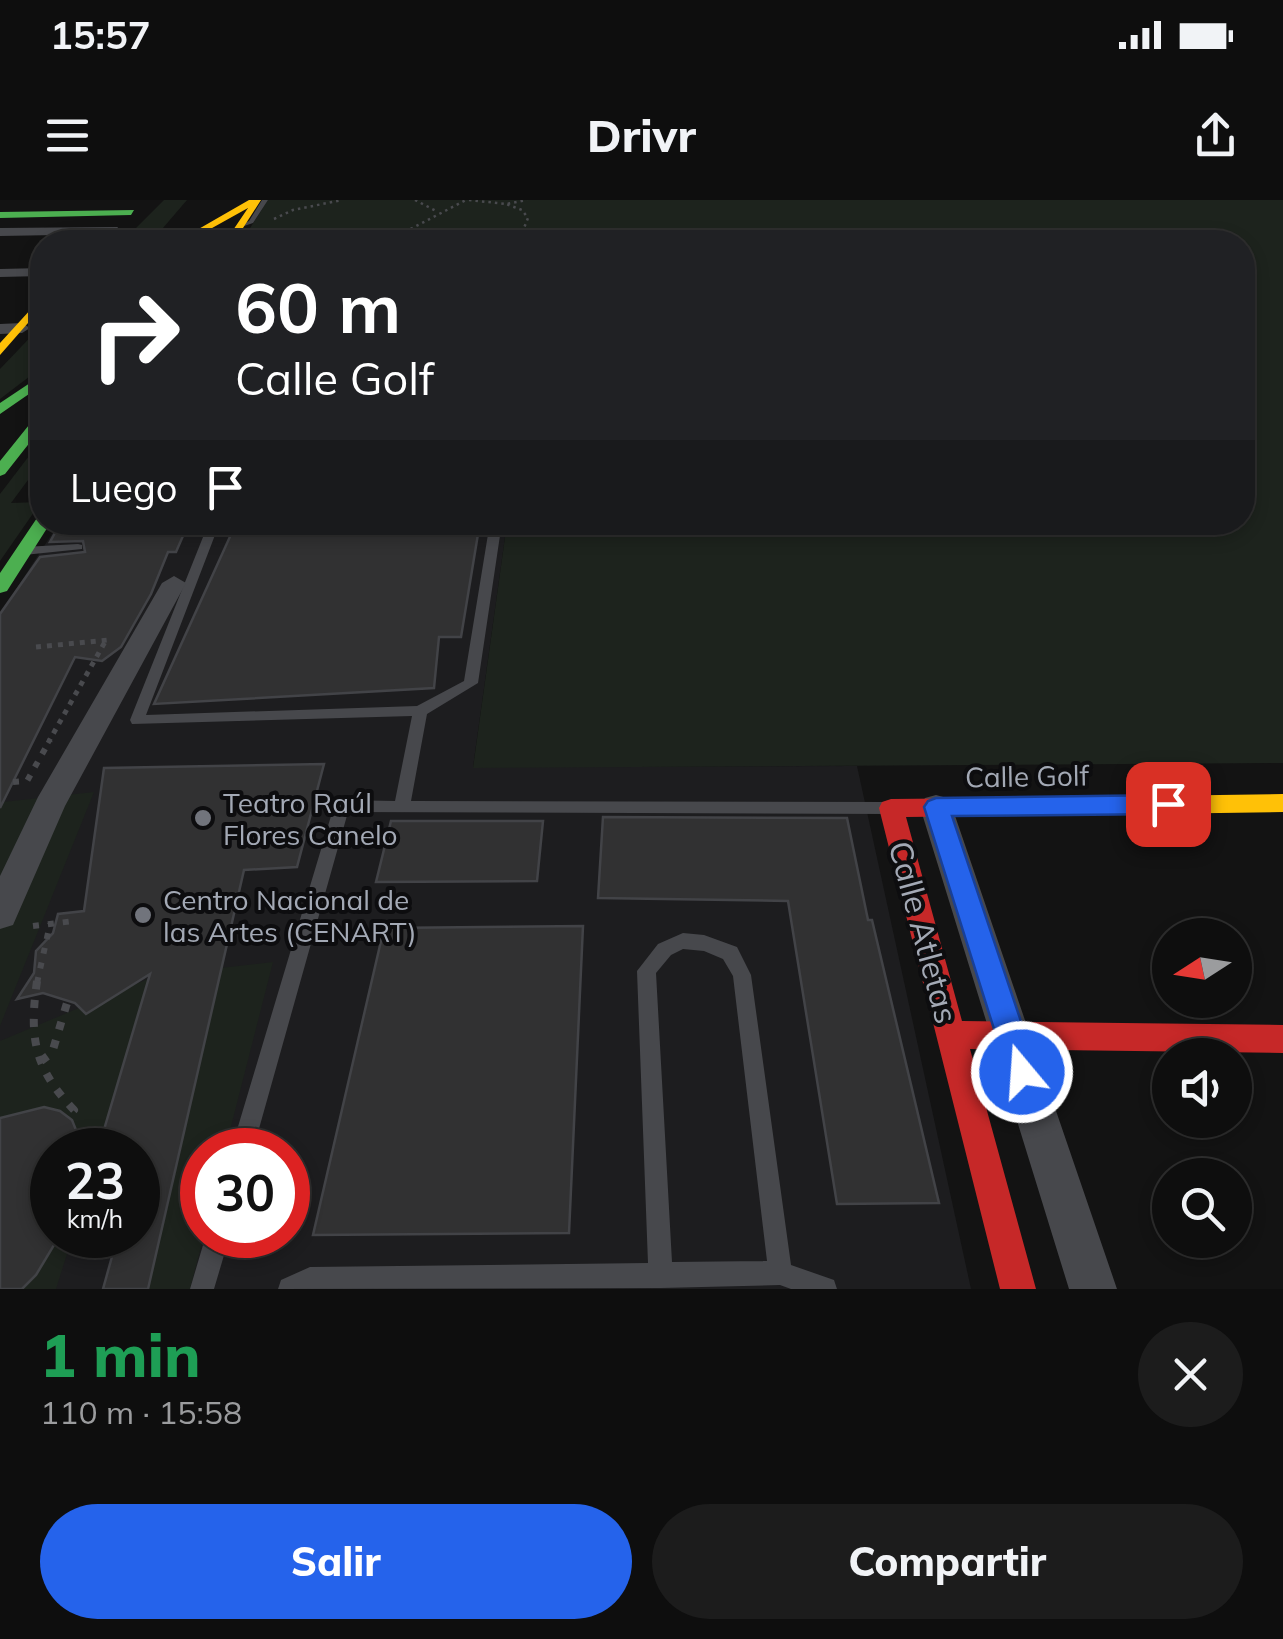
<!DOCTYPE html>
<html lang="es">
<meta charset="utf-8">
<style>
body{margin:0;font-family:Mulish,sans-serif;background:#1c1c1c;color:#f1f3f6;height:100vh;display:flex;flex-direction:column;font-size:38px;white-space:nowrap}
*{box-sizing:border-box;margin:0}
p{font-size:32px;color:#9b9c9e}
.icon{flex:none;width:55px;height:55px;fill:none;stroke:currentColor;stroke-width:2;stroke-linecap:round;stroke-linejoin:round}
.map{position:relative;height:1089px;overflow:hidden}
.panel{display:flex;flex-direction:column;background:#0e0e0e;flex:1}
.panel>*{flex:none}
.hud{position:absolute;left:30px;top:30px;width:1225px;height:305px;border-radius:40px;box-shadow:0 5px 15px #0003,0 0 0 2px #2e2e2e;background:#202124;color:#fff;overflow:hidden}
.needle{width:65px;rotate:258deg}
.buttons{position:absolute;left:1152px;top:718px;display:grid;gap:20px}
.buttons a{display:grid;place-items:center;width:100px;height:100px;border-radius:50%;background:#0e0e0e;box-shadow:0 5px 15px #0003,0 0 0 2px #2e2e2e;font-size:50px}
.speed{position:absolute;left:30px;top:928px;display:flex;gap:20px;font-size:50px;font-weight:700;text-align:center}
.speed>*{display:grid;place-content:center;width:130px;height:130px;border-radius:50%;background:#0e0e0e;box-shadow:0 5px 15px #0003,0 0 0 2px #2e2e2e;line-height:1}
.speed small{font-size:25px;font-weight:400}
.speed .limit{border:15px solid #d22;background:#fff;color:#111}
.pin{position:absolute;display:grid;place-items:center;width:85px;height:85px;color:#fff;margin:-42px;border-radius:20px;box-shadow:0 5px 15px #0006}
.me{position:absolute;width:110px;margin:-55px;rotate:342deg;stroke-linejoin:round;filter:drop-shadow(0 0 8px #0008)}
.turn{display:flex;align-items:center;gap:35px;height:210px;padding:0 40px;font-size:45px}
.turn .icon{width:130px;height:130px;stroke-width:2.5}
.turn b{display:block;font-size:70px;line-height:85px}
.then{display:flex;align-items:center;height:95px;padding:0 40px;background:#0003;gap:20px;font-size:38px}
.round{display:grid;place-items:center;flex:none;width:105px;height:105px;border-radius:52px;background:#1c1c1c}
.headline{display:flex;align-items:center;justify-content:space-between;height:170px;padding:0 40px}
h1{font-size:60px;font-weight:800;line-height:75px;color:#1e9e55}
.primary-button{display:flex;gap:20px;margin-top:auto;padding:20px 40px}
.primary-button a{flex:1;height:115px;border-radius:60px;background:#2563eb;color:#fff;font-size:40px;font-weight:800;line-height:115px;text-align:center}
.primary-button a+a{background:#1c1c1c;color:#f1f3f6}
.status{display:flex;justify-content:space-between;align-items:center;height:70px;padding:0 50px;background:#0e0e0e;direction:ltr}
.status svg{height:28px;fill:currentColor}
header{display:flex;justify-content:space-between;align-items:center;height:130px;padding:0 40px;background:#0e0e0e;font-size:45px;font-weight:800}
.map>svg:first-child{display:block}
.built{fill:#1d1d1f;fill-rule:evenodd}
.green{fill:#1d231d}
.building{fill:#313132;stroke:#424347;stroke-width:2.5}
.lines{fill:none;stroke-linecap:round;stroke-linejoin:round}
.path-far3{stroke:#494a4e;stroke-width:2.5;stroke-dasharray:2.5 4;stroke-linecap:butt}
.path-far2{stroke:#494a4e;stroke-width:5;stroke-dasharray:5 6;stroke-linecap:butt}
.path-far1{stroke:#494a4e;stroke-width:6;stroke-dasharray:6 9;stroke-linecap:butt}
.path{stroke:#494a4e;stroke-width:8;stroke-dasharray:8 11;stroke-linecap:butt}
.lane{fill:#47484c;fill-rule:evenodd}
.street{fill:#47484c;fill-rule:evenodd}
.fast{fill:#4caf50;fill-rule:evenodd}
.slow{fill:#ffc107;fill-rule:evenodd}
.jam{fill:#c62828;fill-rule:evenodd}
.route{fill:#2563eb;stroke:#184099;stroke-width:2.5}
.poi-dot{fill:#71747c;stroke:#0d0d0f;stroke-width:4}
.labels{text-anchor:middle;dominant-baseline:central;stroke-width:8;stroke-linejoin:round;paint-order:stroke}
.street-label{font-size:28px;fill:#a3a9b5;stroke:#0d0d0f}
.poi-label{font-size:28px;fill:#a3a9b5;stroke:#0d0d0f;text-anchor:start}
.near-street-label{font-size:32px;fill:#a3a9b5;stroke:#0d0d0f}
</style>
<div class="status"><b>15:57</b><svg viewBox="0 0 49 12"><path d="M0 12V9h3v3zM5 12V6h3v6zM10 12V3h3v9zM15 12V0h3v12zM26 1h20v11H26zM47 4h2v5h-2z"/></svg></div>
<header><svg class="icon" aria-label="menu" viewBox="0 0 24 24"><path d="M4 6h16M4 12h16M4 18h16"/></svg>Drivr<svg class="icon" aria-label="share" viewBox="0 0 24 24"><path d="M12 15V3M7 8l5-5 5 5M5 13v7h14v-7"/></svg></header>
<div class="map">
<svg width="1283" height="1089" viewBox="0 0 1283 1089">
<rect width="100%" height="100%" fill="#131313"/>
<path class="built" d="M 59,323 L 507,323 L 473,567 L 857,566 L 971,1089 L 0,1089 L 0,414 ZM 52,950 L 138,950 L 138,1035 L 52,1035 ZM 202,950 L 288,950 L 288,1035 L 202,1035 Z"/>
<path class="green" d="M 164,0 L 187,0 L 151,42 L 122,42 Z
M 268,0 L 1283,0 L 1283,563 L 473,568 L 507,323 L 1242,322 L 1242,42 L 241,42 Z
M 42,125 L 42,167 L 0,199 L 0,169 Z
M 42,239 L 42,275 L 31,276 L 11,303 L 41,302 L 0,361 L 0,294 Z
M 94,592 L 0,826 L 0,608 L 3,602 Z
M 273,762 L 225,950 L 202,950 L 204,1035 L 190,1089 L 148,1089 L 221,768 Z
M 148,779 L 98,950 L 52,950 L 52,1035 L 73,1035 L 56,1089 L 0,1089 L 0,841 Z"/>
<path class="building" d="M 61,322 L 189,322 L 176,352 L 168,352 L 151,394 L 121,447 L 102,461 L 75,457 L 0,608 L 0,414 L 40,357 L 85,352 L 83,341 L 50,342 Z
M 242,322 L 480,322 L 461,437 L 439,437 L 434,488 L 154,504 L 233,330 L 238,329 Z
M 324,564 L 297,667 L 244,670 L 148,1089 L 103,1089 L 118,1035 L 138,1035 L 138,950 L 98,950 L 150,774 L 86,814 L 75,803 L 43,793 L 17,799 L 34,773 L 36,751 L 53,733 L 58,714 L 84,711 L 104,568 Z
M 603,617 L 847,618 L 868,720 L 872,720 L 939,1003 L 837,1004 L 788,701 L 598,698 Z
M 391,621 L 543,621 L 537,681 L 376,682 Z
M 583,726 L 569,1033 L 313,1035 L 384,728 Z
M 44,907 L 60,911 L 72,920 L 84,950 L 52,950 L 52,1035 L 60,1035 L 36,1075 L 22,1089 L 0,1089 L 0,918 Z"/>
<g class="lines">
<path class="path-far3" d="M 415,0 L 438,12
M 469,0 L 506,4 L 527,0
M 274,19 L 293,10 L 342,0
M 262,30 L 265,39 L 273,42
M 374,42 L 401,34 L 466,0
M 504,42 L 524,28 L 528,18 L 522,10 L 506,4"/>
<path class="path-far2" d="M 36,447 L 108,440
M 48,543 L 106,440"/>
<path class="path-far1" d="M 13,582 L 27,581 L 50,540
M 33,726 L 74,721
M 37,783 L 50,724"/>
<path class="path" d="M 37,781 C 29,838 34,868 74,910 L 67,917
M 41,861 L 52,853 L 67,803"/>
<path class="lane" d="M 262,0 L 268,0 L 253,23 L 238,28 L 238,26 L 249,21 Z
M 209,322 L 220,322 L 146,515 L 417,506 L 464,481 L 490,322 L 502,322 L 478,483 L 427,514 L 411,601 L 890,602 L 896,604 L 898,608 L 896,612 L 890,614 L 348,612 L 253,950 L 231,950 L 334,606 L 336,602 L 342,600 L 395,601 L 412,516 L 132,524 L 130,520 Z
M 78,344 L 82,345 L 82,349 L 24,355 L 18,351 L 24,347 Z
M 683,733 L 704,735 L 737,747 L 751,775 L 791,1065 L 834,1080 L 837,1089 L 791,1089 L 780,1085 L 661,1088 L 278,1089 L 281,1080 L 310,1067 L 648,1063 L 637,771 L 658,744 ZM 683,749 L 704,751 L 723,759 L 733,776 L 767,1061 L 672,1062 L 656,773 L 671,755 Z
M 206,1035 L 230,1035 L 214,1089 L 190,1089 Z"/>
<path class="street" d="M 118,27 L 114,34 L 0,36 L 0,28 Z
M 42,68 L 42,76 L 0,77 L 0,69 Z
M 0,124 L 22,123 L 30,128 L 22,133 L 0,134 Z
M 174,376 L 186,383 L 65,606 L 13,725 L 0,729 L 0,676 L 38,597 L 162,383 Z
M 936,595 L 947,598 L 952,607 L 1117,1089 L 1069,1089 L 920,607 L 925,598 Z"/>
<path class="fast" d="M 134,10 L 131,15 L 0,18 L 0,12 Z
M 42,175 L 42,185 L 0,214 L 0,203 Z
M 42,214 L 42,227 L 5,274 L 0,276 L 0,261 L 37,215 Z
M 42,317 L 42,322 L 51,322 L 7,391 L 0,393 L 0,373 L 37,318 Z"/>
<path class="slow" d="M 249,0 L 261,0 L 234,42 L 225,42 L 248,8 L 187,42 L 176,42 Z
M 42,97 L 42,107 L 0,155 L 0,143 Z
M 1283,594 L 1283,612 L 1078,615 L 1069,612 L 1066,606 L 1069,600 L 1078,597 Z"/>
<path class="jam" d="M 1078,597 L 1087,600 L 1090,606 L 1087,612 L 1078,615 L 906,617 L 962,821 L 1283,825 L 1283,853 L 970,849 L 1036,1089 L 1000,1089 L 879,608 L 882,602 L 891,599 Z"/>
</g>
<path class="route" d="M 1168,595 L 1176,598 L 1180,604 L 1176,611 L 1168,614 L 952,616 L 1038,872 L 1033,883 L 1022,887 L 1011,883 L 924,607 L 928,601 L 936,598 Z"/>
<g class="poi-dot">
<circle cx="203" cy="618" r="10"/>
<circle cx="143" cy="715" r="10"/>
</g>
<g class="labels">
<g class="street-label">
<text transform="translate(1027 576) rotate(-1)">Calle Golf</text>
</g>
<g class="poi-label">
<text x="223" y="602">Teatro Raúl<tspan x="223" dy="32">Flores Canelo</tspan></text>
<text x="163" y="699">Centro Nacional de<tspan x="163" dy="32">las Artes (CENART)</tspan></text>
</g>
<g class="near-street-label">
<text transform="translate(924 732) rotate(75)">Calle Atletas</text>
</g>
</g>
</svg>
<div class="buttons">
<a><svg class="needle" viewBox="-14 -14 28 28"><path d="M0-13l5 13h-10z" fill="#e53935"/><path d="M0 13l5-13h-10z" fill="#9b9c9e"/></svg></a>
<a><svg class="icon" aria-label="sound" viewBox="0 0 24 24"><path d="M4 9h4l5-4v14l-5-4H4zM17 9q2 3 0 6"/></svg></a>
<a><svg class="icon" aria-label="search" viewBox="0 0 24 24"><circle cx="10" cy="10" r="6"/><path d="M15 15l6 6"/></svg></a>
</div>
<div class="speed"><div>23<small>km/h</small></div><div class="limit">30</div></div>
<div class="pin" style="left:1168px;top:604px;background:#d93025"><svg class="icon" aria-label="arrive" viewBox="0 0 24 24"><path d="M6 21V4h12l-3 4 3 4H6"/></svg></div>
<svg class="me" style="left:1022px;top:872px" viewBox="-20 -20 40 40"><circle r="17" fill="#2563eb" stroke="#fff" stroke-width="3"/><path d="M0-11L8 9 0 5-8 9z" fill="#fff"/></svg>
<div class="hud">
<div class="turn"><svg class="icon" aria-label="right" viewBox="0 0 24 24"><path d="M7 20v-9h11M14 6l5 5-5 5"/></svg><div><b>60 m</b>Calle Golf</div></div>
<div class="then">Luego<svg class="icon" aria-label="arrive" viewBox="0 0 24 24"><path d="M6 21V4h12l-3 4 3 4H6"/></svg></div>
</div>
</div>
<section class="panel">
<div class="headline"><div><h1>1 min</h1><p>110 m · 15:58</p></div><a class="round"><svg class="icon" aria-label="close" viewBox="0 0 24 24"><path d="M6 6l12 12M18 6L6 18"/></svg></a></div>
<div class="primary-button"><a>Salir</a><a>Compartir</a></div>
</section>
